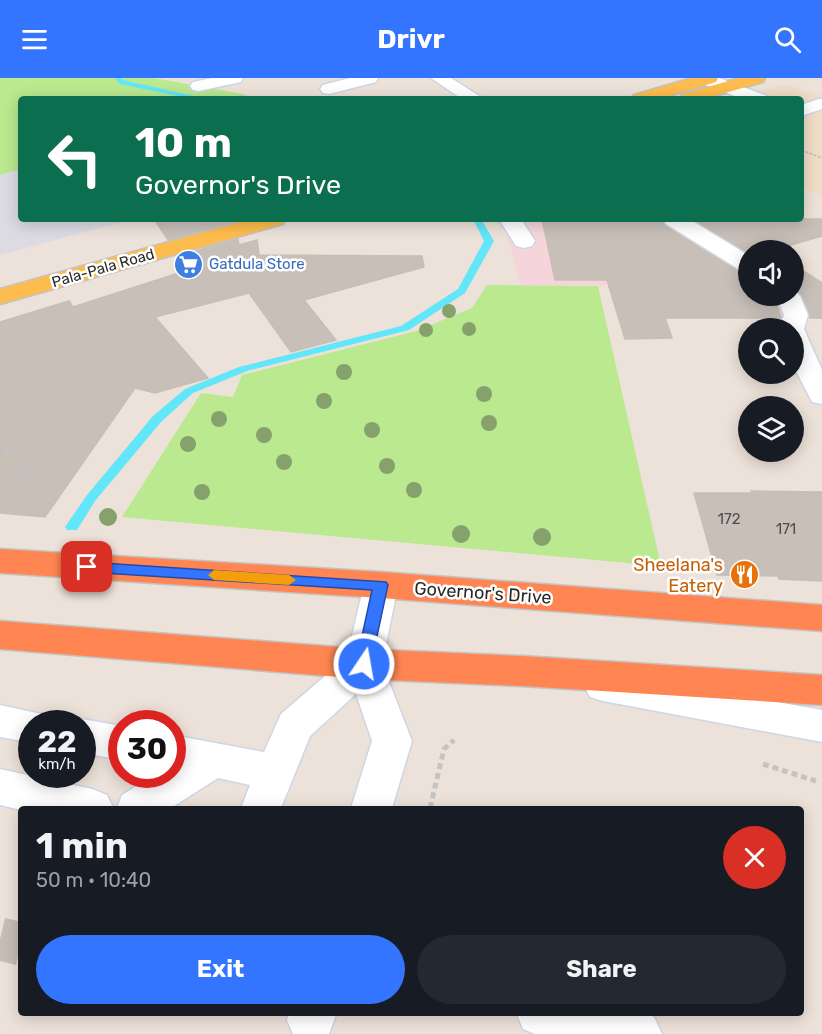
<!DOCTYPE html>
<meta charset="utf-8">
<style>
body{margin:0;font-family:Rubik,sans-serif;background:#242831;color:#f1f3f6;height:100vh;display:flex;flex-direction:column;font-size:22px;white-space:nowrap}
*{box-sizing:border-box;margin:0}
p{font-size:20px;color:#9ea1a6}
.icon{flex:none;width:33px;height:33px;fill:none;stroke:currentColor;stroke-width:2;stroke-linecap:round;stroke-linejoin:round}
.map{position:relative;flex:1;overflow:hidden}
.panel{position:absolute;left:18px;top:728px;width:786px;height:210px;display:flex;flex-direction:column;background:#171b24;border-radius:6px;box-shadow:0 3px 15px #0003}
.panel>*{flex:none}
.guide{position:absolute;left:18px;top:18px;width:786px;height:126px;border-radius:6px;box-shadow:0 3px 15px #0003;background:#0b6e4f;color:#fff;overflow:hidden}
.fabs{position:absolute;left:738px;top:162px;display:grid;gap:12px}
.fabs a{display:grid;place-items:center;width:66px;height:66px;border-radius:50%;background:#171b24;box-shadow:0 3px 15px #0003;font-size:30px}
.speed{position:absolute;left:18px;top:632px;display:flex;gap:12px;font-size:30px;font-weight:700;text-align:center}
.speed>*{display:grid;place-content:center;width:78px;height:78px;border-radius:50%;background:#171b24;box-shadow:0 3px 15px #0003;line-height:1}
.speed small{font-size:15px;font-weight:400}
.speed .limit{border:9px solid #d22;background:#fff;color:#111}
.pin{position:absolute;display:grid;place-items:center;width:51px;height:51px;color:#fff;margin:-26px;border-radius:12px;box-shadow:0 3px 9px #0006}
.me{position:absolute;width:66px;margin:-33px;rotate:12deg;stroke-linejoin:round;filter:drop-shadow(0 0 4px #0008)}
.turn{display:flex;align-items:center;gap:21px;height:126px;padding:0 18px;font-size:27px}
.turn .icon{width:78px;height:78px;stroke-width:2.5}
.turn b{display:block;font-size:42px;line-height:51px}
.round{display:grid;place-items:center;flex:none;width:63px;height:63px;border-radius:32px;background:#242831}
.head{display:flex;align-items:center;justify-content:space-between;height:102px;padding:0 18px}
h1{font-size:36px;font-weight:700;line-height:45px}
.action{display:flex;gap:12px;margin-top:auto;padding:12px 18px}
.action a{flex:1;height:69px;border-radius:36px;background:#3475ff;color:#fff;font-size:24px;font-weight:700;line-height:69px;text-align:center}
.action a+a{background:#242831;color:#f1f3f6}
header{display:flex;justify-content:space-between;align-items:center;height:78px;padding:0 18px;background:#3475ff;color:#fff;font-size:27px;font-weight:700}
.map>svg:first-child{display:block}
.industrial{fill:#dcdbe4}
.education{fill:#f0ddc7}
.medical{fill:#f5d5db}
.green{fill:#bae990}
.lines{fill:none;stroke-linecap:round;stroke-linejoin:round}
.stream{fill:#62e6f9;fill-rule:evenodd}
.building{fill:#c8bfb9;stroke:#c8beb3;stroke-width:1.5}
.minor-tunnel{stroke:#c6bdb6;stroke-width:43;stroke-dasharray:43 22;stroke-linecap:butt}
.minor-casing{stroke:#ced5e4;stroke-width:3}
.major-casing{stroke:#c3c3c3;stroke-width:3}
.highway-casing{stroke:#c3c3c3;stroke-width:3}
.path-far2{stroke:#c3c3c3;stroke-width:2;stroke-dasharray:3 1.5;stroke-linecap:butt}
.path-far1{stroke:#c3c3c3;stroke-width:4;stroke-dasharray:4.5 3;stroke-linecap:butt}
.path{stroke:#c3c3c3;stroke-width:5;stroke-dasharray:6 4;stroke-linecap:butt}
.minor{fill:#fff;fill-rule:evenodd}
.major{fill:#fdbd4e;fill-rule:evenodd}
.highway{fill:#ff8652;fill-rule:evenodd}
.tree{fill:#86a16c}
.route{fill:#3475ff;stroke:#224ca6;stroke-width:1.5}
.slow{fill:#f59e0b}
.labels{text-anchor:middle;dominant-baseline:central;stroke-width:5;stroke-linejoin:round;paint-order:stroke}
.far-shop-label{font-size:15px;fill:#366cbe;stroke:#fff;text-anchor:start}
.far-street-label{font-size:15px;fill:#292929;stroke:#fff}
.number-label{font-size:15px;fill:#514e4d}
.food-label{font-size:18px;fill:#c56008;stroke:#fff;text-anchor:end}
.street-label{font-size:18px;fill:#292929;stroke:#fff}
</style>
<header><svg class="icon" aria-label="menu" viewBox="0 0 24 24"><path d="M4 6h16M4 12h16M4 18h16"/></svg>Drivr<svg class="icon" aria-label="search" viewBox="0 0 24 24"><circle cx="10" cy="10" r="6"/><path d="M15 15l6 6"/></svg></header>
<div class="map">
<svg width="822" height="956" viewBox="0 0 822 956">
<rect width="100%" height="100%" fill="#ede2d9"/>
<path class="industrial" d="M 21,91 L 21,141 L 133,141 L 0,177 L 0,97 Z"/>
<path class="education" d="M 786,6 L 817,17 L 822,15 L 822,119 L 801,109 L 801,21 L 736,21 Z"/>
<path class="medical" d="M 492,141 L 665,141 L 748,195 L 748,204 L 734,208 L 520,207 L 507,155 Z"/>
<path class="green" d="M 0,0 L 154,0 L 243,16 L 255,21 L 21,21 L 21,91 L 0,97 Z
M 487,207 L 598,208 L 661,488 L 122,439 L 201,315 L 233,319 L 242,297 L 416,253 L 472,230 Z"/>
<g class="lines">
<path class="stream" d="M 115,0 L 121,0 L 123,2 L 207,21 L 192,21 L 120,6 Z
M 473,141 L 481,141 L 494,163 L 465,215 L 409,252 L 247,293 L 193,315 L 161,344 L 95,423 L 77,452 L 67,452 L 65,449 L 87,417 L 153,338 L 185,311 L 239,289 L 401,248 L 458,211 L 484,163 Z"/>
</g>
<path class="building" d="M 154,141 L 235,141 L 236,143 L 168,162 Z
M 542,141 L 661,141 L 665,148 L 739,194 L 748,196 L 748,218 L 774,218 L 781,240 L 665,240 L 672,260 L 625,261 L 607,202 L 555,202 Z
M 693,141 L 822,141 L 822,158 L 774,172 L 748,172 L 748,175 Z
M 238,161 L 239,167 L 257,162 L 259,177 L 422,178 L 424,189 L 304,222 L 336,262 L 291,274 L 249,215 L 155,239 L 208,300 L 155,315 L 135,310 L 45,439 L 0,435 L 0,244 L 69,223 L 73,229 L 188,192 L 179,178 Z
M 794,187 L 822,205 L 822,240 L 810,240 L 802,217 L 794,210 Z
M 751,413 L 822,414 L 822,503 L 779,501 L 778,498 L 717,497 L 694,415 L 752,415 Z"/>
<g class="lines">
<path class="minor-tunnel" d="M 0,861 L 21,866"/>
<defs>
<path id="minor" d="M 212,0 L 243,0 L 241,4 L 199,13 L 193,12 L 190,8 L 193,4 Z
M 350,0 L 378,0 L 376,4 L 329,16 L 323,15 L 320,11 L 323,7 Z
M 431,0 L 451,0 L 484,21 L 462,21 Z
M 695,0 L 719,0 L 765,17 L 768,21 L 743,21 L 697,4 Z
M 819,21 L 822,21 L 822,31 L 801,38 L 801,27 Z
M 499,141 L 521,141 L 535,163 L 532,168 L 524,170 L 516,168 Z
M 663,141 L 689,141 L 748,177 L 748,194 L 740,192 L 666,146 Z
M 794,212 L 800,218 L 808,237 L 804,251 L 822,292 L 822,326 L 812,324 L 794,289 L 794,250 L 779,250 L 784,237 L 776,218 L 794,218 Z
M 381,494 L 393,498 L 398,507 L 382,586 L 412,663 L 392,730 L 351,730 L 372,663 L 356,616 L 310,658 L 281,730 L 241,730 L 250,707 L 218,700 L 171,730 L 117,730 L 122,717 L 156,696 L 172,696 L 172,657 L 264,674 L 281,636 L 347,579 L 364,507 L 369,498 Z
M 603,593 L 822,632 L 822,664 L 603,623 L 590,619 L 584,608 L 590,597 Z
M 0,627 L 46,637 L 49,645 L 32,645 L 32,665 L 0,659 Z
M 82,641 L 122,648 L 122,682 L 82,675 L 82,645 L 72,645 Z
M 0,691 L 92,711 L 107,717 L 113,730 L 21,732 L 0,727 Z
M 289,934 L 337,934 L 329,956 L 293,956 L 287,942 Z
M 516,934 L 644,934 L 654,939 L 662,956 L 535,956 L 523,951 Z"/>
<path id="major" d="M 692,0 L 718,0 L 716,4 L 659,21 L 631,21 L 634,17 Z
M 739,0 L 765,0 L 763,4 L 704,21 L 680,20 L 683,16 Z
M 251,141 L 286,141 L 283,146 L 0,226 L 0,211 Z"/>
<path id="highway" d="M 0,471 L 381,494 L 822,527 L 822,553 L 381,520 L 0,495 Z
M 0,543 L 364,571 L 522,578 L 822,597 L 822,627 L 522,608 L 364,601 L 0,571 Z"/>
</defs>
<use href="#minor" class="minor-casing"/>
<use href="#major" class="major-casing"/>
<use href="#highway" class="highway-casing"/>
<path class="path-far2" d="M 801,72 L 822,80"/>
<path class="path-far1" d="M 4,372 L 19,373
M 16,404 L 32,379 L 37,379"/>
<path class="path" d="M 763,686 L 816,703
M 430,730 L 444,671 L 454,662"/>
<use href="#minor" class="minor"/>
<use href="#major" class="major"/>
<use href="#highway" class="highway"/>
</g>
<g class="tree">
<circle cx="449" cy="233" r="7"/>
<circle cx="469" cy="251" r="7"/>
<circle cx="426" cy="252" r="7"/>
<circle cx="344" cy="294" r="8"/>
<circle cx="484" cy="316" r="8"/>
<circle cx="324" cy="323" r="8"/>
<circle cx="219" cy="341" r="8"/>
<circle cx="489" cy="345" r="8"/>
<circle cx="372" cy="352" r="8"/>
<circle cx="264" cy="357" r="8"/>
<circle cx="188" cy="366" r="8"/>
<circle cx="284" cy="384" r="8"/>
<circle cx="387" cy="388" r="8"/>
<circle cx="414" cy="412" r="8"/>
<circle cx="202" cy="414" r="8"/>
<circle cx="108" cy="439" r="9"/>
<circle cx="461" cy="456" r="9"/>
<circle cx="542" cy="459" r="9"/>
</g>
<path class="route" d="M 87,484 L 386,504 L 388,507 L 371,586 L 369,590 L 358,590 L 356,586 L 372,512 L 87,494 L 80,489 Z"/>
<path class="slow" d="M 214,492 L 289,497 L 296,502 L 289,507 L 214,502 L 208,497 Z"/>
<defs>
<symbol id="supermarket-disc" viewBox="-11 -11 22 22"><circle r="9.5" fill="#3f7fe0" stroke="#fff"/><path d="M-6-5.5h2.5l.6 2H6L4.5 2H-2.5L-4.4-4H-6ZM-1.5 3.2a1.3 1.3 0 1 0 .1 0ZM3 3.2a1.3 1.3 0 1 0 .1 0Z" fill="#fff"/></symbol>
<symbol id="restaurant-disc" viewBox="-11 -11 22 22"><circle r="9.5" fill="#e8710a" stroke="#fff"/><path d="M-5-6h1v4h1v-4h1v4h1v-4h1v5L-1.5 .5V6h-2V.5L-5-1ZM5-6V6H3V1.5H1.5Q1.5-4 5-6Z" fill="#fff"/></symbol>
</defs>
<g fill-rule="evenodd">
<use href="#supermarket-disc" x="172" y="170" width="33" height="33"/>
<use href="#restaurant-disc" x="728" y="480" width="33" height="33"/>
</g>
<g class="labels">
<g class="far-shop-label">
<text x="209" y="186">Gatdula Store</text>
</g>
<g class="far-street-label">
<text transform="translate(103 190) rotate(-16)">Pala-Pala Road</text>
</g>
<g class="number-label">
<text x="729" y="441">172</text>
<text x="786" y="451">171</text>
</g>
<g class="food-label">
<text x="723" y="487">Sheelana's<tspan x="723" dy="21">Eatery</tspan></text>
</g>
<g class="street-label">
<text transform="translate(483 515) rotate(4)">Governor's Drive</text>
</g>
</g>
</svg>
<div class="fabs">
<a><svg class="icon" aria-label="sound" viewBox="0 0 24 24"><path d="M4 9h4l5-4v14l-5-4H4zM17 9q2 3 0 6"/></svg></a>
<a><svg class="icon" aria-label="search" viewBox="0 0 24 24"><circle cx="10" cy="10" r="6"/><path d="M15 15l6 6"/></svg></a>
<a><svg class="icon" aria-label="layers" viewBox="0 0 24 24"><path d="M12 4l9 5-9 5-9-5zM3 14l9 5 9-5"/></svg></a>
</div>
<div class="speed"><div>22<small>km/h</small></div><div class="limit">30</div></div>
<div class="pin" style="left:87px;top:489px;background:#d93025"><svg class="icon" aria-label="arrive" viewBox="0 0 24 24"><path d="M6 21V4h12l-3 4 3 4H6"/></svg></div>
<svg class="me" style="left:364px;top:586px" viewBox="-20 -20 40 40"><circle r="17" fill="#3475ff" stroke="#fff" stroke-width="3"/><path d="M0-11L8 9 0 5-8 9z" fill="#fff"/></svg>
<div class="guide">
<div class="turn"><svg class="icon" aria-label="left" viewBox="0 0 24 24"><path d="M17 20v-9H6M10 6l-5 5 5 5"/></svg><div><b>10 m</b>Governor's Drive</div></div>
</div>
<section class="panel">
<div class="head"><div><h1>1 min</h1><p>50 m · 10:40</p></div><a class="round" style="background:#d93025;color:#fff"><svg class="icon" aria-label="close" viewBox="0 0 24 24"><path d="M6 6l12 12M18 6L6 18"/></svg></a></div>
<div class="action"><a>Exit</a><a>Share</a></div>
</section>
</div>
